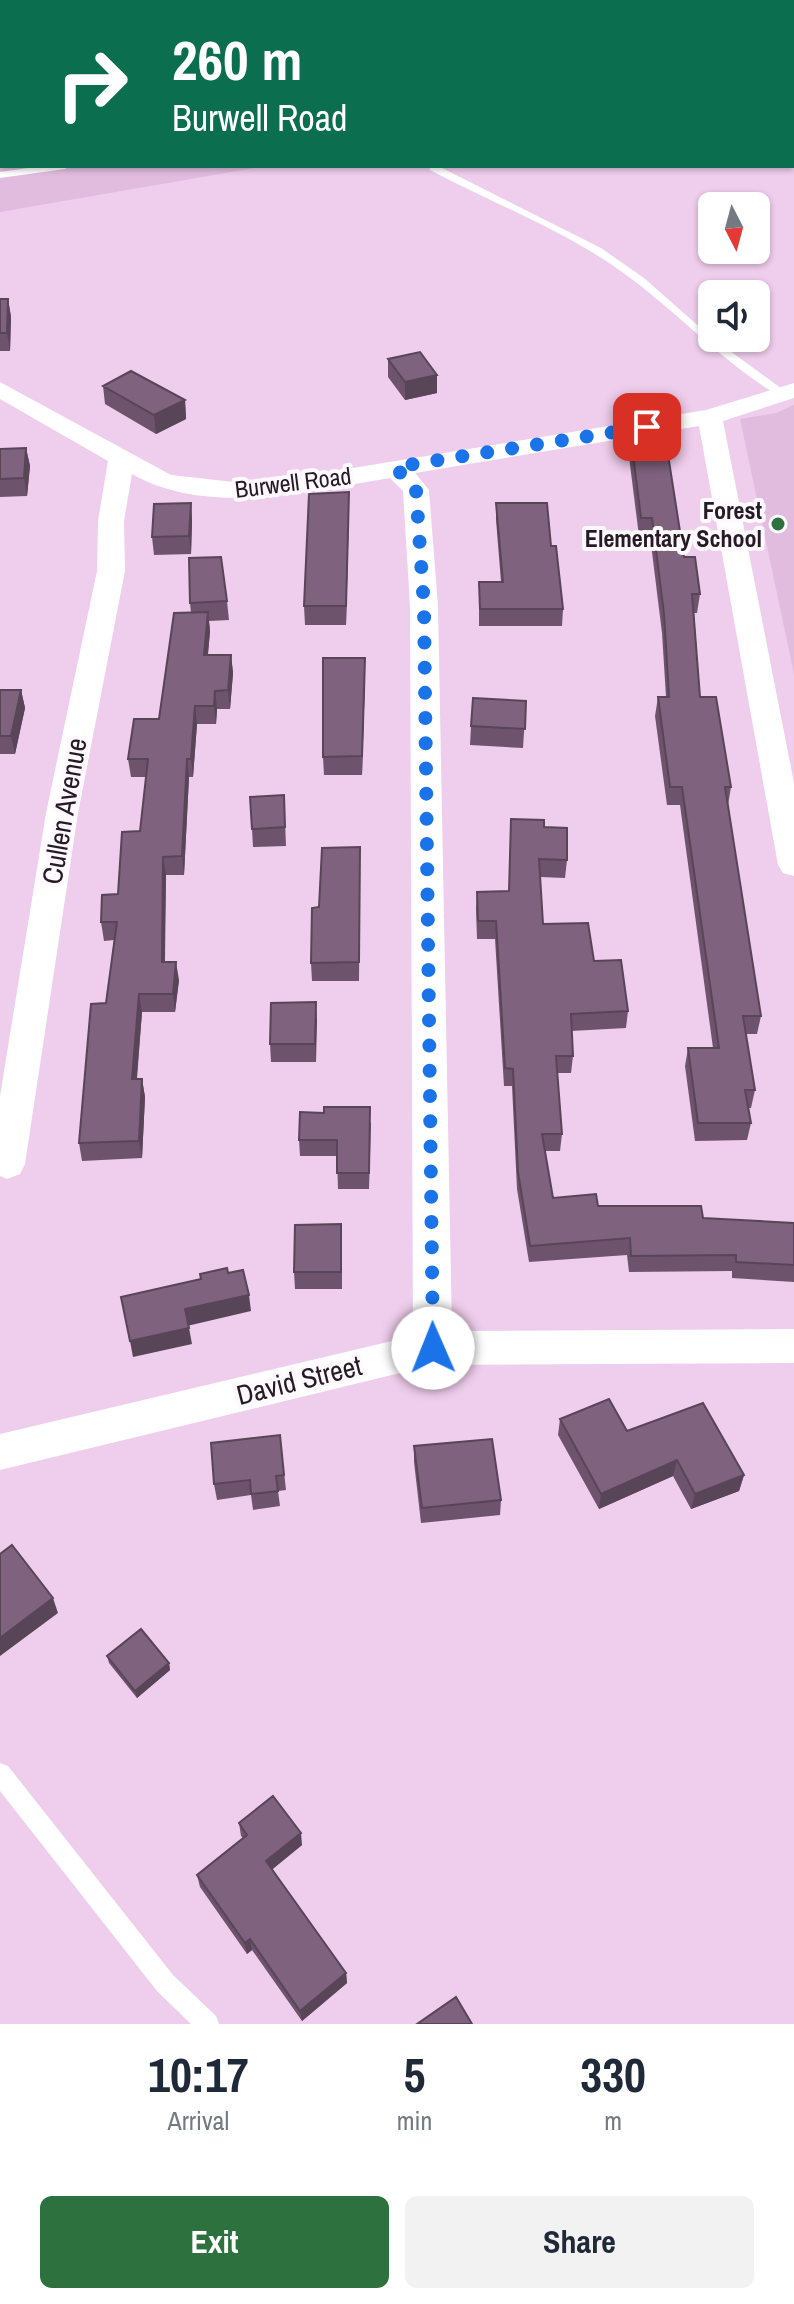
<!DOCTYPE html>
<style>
body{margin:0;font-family:"Archivo Narrow",sans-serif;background:#f2f2f3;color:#1f2937;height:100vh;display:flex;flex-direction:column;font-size:30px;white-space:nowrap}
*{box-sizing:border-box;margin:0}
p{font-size:26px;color:#747a83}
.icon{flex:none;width:44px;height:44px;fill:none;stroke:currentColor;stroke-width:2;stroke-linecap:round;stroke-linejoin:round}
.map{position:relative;height:2024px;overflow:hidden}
.side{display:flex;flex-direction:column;background:#fff;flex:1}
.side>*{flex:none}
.guide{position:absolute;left:0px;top:0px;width:794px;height:168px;box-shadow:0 2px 6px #0004;background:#0b6e4f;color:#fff;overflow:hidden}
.needle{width:52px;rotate:174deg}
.tools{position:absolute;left:698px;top:192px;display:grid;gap:16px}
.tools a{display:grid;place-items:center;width:72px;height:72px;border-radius:12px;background:#fff;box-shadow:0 2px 6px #0004;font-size:40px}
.pin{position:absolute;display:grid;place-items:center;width:68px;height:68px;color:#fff;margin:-34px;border-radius:16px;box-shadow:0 4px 12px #0006}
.me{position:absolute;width:88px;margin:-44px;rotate:359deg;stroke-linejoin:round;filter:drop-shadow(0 0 6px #0008)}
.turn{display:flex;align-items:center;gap:28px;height:168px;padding:0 40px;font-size:36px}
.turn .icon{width:104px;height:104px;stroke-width:2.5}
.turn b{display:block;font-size:56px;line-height:68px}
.eta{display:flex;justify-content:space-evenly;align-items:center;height:136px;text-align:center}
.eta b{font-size:48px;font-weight:800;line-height:56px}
.action{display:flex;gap:16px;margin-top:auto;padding:16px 40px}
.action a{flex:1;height:92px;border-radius:12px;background:#2d723e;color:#fff;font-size:32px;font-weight:800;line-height:92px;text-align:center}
.action a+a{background:#f2f2f3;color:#1f2937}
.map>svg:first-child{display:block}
.built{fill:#e2bcdf}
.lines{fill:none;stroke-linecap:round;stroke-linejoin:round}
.lane{fill:#fff;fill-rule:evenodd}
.street{fill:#fff;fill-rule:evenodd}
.wall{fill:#6d546c}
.shaded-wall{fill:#594558}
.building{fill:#7f627d;stroke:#594558;stroke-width:2}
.route{stroke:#1a73e8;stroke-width:14;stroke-dasharray:0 25.2}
.poi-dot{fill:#2d723e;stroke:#fdf9fd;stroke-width:3}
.labels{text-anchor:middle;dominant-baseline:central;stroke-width:8;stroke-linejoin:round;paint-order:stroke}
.far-street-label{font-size:24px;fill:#261a25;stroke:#fdf9fd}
.far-poi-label{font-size:24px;font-weight:bold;fill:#261a25;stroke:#fdf9fd;text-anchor:end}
.street-label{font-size:28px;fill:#261a25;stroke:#fdf9fd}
</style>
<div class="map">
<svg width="794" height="2024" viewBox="0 0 794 2024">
<rect width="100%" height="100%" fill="#efcdec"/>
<path class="built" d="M 19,0 L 794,0 L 794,45 L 792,2 Z
M 0,24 L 2,166 L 266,166 L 0,212 Z
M 794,405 L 794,674 L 740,419 L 776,413 Z"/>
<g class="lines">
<path class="lane" d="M 64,0 L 79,0 L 62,2 Z
M 123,0 L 138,0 L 121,2 Z
M 313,0 L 323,0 L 325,2 L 315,2 Z
M 360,0 L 370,0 L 372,2 L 362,2 Z
M 43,166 L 70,166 L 65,169 L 0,178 L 0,172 Z
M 430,166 L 438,166 L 601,248 L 644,278 L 712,338 L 789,394 L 783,398 L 779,396 C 719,360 673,307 615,267 C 558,228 492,203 430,170 Z
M 0,1763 L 8,1766 L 173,1975 L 216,2016 L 219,2024 L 191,2024 L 157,1991 L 0,1791 Z"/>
<path class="street" d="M 0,0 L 10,0 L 12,2 L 2,2 L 2,8 Z
M 0,382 L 171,475 L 234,482 L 316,474 L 706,410 L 794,383 L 794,398 L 723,421 L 794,783 L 794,876 L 783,873 L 778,865 L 699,426 L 415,473 L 429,490 L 438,606 L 452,1331 L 794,1329 L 794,1363 L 433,1365 L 0,1470 L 0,1434 L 413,1336 L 410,606 L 403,491 L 390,478 C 309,491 207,517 132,474 L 124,521 L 125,571 L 78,813 L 25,1164 L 20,1174 L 7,1179 L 0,1176 L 0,1096 L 46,813 L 97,571 L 98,521 L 108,461 L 0,399 Z"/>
</g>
<path class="wall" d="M 0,299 L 8,299 L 11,317 L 10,351 L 0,351 Z
M 388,359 L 437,393 L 405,400 L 388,377 Z
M 103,386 L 185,400 L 186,419 L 156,434 L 105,404 Z
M 629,423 L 700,594 L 697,613 L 694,613 L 700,697 L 731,787 L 728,805 L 761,1016 L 757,1034 L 746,1034 L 755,1090 L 751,1108 L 748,1108 L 751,1123 L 747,1140 L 695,1141 L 685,1066 L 688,1048 L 713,1048 L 680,805 L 667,805 L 655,716 L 658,697 L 666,697 L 662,633 L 650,536 L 639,536 L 627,441 Z
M 26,448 L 30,466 L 27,496 L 0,497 L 0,449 Z
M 191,503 L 192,521 L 191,554 L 154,555 L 152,537 Z
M 496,503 L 563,609 L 562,626 L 479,626 L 479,582 L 501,582 L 496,520 Z
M 349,510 L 346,625 L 305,625 L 304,606 Z
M 227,601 L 229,620 L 209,621 L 210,631 L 208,655 L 231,655 L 233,673 L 230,709 L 217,709 L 216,724 L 197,724 L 193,777 L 189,777 L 184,875 L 166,875 L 165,962 L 179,980 L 175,1012 L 142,1012 L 137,1079 L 142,1079 L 145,1097 L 142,1158 L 82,1161 L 79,1143 L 106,1003 L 114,940 L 104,941 L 101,922 L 118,894 L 140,831 L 146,777 L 131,777 L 128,759 L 159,719 L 191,613 L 190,603 Z
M 365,677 L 362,775 L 324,775 L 323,757 Z
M 0,690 L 21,690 L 25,708 L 15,754 L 0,754 Z
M 526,701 L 523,748 L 470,745 L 471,726 Z
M 284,795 L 286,846 L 253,847 L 252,829 Z
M 544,827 L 567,860 L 565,878 L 540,877 L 543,924 L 594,961 L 628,1011 L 626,1028 L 571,1031 L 573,1056 L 571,1073 L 557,1073 L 562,1134 L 560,1151 L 545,1151 L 553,1198 L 598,1206 L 703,1218 L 794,1223 L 794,1282 L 732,1278 L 732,1271 L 629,1272 L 627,1255 L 529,1262 L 517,1189 L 512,1086 L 504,1086 L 495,939 L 477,939 L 476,909 L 477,892 L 508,891 Z
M 360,866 L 359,981 L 312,981 L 311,963 L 319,907 Z
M 316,1002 L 316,1062 L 271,1062 L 270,1044 Z
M 324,1113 L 371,1123 L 369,1189 L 338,1189 L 337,1156 L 300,1156 L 299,1140 Z
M 342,1241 L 342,1289 L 295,1289 L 294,1272 Z
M 560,1419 L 627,1431 L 744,1475 L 739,1491 L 691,1509 L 673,1476 L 599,1509 L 558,1435 Z
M 280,1435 L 286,1490 L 278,1491 L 280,1506 L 253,1510 L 251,1495 L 217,1500 L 214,1484 Z
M 414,1446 L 501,1500 L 500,1515 L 421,1523 L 414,1462 Z
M 107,1656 L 169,1663 L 170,1670 L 137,1698 L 109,1663 Z
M 239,1823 L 302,1845 L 272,1869 L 346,1973 L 347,1983 L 302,2021 L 252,1950 L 247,1954 L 200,1887 L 197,1875 L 243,1838 L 241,1836 Z"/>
<path class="shaded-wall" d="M 8,299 L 11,317 L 10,351 L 7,333 Z
M 437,375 L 437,393 L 405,400 L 405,382 Z
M 185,400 L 186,419 L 156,434 L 154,415 Z
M 26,448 L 30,466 L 27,496 L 24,478 Z
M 349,492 L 349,510 L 346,625 L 346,606 Z
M 191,503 L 192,521 L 191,554 L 189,536 Z
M 208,612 L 210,631 L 206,673 L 204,655 Z
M 231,655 L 233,673 L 230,709 L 228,690 Z
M 365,658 L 365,677 L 362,775 L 362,756 Z
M 21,690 L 25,708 L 15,754 L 11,736 Z
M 215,691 L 217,709 L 216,724 L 214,706 Z
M 195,706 L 197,724 L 193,777 L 191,759 Z
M 187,759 L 189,777 L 184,875 L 182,856 Z
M 163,857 L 166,875 L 164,980 L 162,962 Z
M 176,962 L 179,980 L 175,1012 L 173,994 Z
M 139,994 L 142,1012 L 135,1097 L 132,1079 Z
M 316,1002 L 317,1020 L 316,1062 L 315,1044 Z
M 142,1079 L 145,1097 L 142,1158 L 139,1141 Z
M 249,1295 L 251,1311 L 187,1326 L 185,1309 Z
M 189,1328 L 192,1344 L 133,1357 L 130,1341 Z
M 677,1460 L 673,1476 L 599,1509 L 601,1494 Z
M 744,1475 L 739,1491 L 691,1509 L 695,1494 Z
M 53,1598 L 58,1613 L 0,1656 L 0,1638 Z
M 169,1663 L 170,1670 L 137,1698 L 135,1691 Z
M 301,1833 L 302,1845 L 268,1873 L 266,1861 Z
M 250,1939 L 252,1950 L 247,1954 L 245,1943 Z
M 346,1973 L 347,1983 L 302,2021 L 300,2011 Z"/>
<path class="building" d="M 0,299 L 8,299 L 7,333 L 0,333 Z
M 420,352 L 437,375 L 405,382 L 388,359 Z
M 131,371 L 185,400 L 154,415 L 103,386 Z
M 640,421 L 669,461 L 684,557 L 695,557 L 700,594 L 692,594 L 700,697 L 716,697 L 731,787 L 725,787 L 761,1016 L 743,1016 L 755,1090 L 745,1090 L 751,1123 L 698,1123 L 688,1048 L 719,1048 L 682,787 L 670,787 L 658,697 L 669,697 L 664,614 L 652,518 L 641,518 L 629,423 Z
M 26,448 L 24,478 L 0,479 L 0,449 Z
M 349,492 L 346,606 L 304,606 L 309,494 Z
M 191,503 L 189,536 L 152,537 L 154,504 Z
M 496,503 L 547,503 L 551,546 L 556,546 L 563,609 L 480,609 L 479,582 L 503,582 Z
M 221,557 L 227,601 L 190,603 L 189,558 Z
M 208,612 L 204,655 L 231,655 L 228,690 L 215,691 L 214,706 L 195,706 L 191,759 L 187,759 L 182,856 L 163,857 L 162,962 L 176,962 L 173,994 L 139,994 L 132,1079 L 142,1079 L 139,1141 L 79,1143 L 91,1004 L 106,1003 L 117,922 L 101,922 L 102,895 L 118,894 L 122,832 L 140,831 L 148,759 L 128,759 L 134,719 L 159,719 L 174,613 Z
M 323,658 L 365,658 L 362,756 L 323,757 Z
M 0,690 L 21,690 L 11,736 L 0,736 Z
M 473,698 L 526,701 L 525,729 L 471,726 Z
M 284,795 L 285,827 L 252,829 L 250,797 Z
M 511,819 L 544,820 L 544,827 L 567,828 L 567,860 L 539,859 L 543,924 L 588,923 L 594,961 L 621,960 L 628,1011 L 571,1014 L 573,1056 L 556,1056 L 562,1134 L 542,1134 L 553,1198 L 596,1194 L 598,1206 L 701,1206 L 703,1218 L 794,1223 L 794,1265 L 736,1262 L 736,1255 L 631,1256 L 630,1238 L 530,1246 L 518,1172 L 513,1069 L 505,1068 L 496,921 L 478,921 L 477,892 L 509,891 Z
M 360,847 L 359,962 L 311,963 L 312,908 L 319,907 L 322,848 Z
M 316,1002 L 315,1044 L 270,1044 L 271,1003 Z
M 324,1107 L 370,1107 L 369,1173 L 337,1173 L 337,1140 L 299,1140 L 300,1112 L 324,1113 Z
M 341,1224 L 341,1272 L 294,1272 L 295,1225 Z
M 227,1268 L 228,1273 L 243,1270 L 249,1295 L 185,1309 L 189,1328 L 130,1341 L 121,1297 L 201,1279 L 200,1274 Z
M 609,1399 L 627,1431 L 703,1403 L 744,1475 L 695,1494 L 677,1460 L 601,1494 L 560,1419 Z
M 280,1435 L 284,1475 L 276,1476 L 278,1491 L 251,1494 L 250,1480 L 214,1484 L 211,1443 Z
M 492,1439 L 501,1500 L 422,1508 L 414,1446 Z
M 12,1545 L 53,1598 L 0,1638 L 0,1554 Z
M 141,1629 L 169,1663 L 135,1691 L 107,1656 Z
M 273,1796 L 301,1833 L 266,1861 L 346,1973 L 300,2011 L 250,1939 L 245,1943 L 197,1875 L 247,1835 L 239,1823 Z
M 456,1997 L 472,2024 L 417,2024 Z"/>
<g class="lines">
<path class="route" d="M 433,1348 L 424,606 L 416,490 L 395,467 L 647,427"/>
</g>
<circle class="poi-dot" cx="778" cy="524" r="8"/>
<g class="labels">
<g class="far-street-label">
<text transform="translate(293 482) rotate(-7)">Burwell Road</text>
</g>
<g class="far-poi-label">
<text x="762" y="510">Forest<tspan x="762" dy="28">Elementary School</tspan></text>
</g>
<g class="street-label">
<text transform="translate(64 811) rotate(-80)">Cullen Avenue</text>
<text transform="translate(299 1380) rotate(-14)">David Street</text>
</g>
</g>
</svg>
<div class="tools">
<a><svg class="needle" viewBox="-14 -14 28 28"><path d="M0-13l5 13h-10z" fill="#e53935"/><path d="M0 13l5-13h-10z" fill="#747a83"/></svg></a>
<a><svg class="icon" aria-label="sound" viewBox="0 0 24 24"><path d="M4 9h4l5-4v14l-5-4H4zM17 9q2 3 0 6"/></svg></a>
</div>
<div class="pin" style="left:647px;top:427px;background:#d93025"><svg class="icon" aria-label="arrive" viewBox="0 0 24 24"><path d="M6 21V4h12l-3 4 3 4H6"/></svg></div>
<svg class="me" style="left:433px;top:1348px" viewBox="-20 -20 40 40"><circle r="19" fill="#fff"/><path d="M0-13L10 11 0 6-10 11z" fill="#1a73e8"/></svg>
<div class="guide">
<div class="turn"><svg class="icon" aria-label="right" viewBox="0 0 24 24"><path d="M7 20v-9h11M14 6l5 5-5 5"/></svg><div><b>260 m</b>Burwell Road</div></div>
</div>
</div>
<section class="side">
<div class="eta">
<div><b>10:17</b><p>Arrival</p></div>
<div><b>5</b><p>min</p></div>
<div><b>330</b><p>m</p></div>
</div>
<div class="action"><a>Exit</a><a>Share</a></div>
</section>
